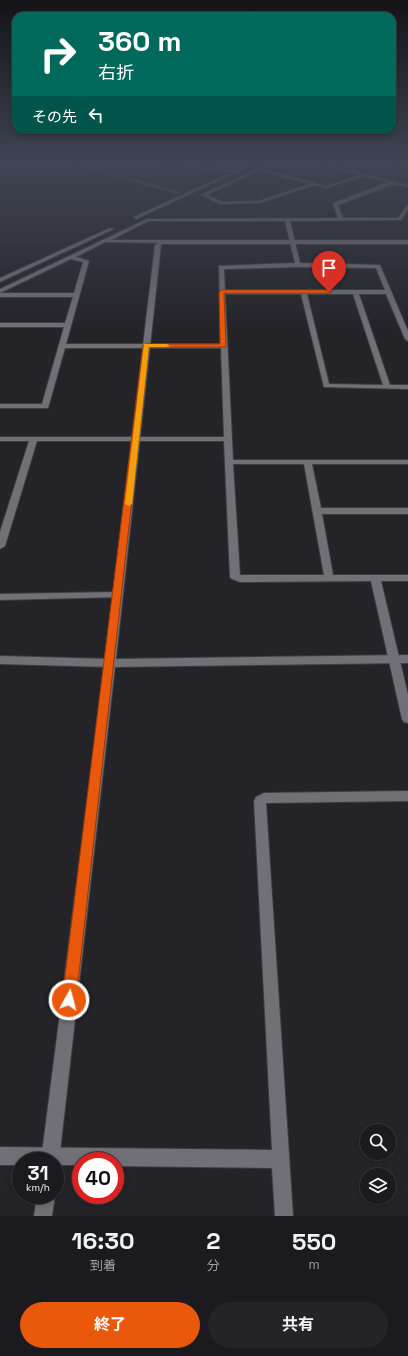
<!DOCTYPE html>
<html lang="ja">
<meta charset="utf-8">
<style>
body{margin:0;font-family:"Space Grotesk","Noto Sans JP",sans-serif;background:#242327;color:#f1f3f6;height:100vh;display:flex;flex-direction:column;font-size:15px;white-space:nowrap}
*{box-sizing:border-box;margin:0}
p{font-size:13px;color:#a0a1a4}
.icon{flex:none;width:22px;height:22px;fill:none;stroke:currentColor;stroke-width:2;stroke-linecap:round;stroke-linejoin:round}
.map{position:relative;height:1216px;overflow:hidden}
.details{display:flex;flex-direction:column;background:#1b1a1e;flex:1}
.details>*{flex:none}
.top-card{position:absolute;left:12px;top:12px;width:384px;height:122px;border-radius:12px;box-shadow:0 2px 6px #0003,0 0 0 1px #39383c;background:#00695c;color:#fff;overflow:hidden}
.buttons{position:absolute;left:360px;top:1124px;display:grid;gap:8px}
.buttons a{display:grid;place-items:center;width:36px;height:36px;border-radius:50%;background:#1b1a1e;box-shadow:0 2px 6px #0003,0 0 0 1px #39383c;font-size:20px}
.speed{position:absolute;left:12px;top:1152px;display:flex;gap:8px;font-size:20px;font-weight:700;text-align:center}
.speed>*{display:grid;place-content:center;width:52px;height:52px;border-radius:50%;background:#1b1a1e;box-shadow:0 2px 6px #0003,0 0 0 1px #39383c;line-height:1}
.speed small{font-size:10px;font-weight:400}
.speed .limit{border:6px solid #d22;background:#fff;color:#111}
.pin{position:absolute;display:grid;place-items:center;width:34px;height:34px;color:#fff;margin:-41px -17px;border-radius:50% 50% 50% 0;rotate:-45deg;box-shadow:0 0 4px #0007}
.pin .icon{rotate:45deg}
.me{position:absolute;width:44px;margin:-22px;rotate:7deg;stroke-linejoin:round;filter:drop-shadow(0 0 3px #0008)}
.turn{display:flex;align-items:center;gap:14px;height:84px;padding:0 20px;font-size:18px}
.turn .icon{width:52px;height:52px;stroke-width:2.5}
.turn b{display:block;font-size:28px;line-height:34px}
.then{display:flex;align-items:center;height:38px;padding:0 20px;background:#0003;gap:8px;font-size:15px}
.eta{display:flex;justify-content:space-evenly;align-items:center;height:68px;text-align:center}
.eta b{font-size:24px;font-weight:700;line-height:28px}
.cta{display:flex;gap:8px;margin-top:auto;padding:8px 20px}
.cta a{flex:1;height:46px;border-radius:24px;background:#ea580c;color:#fff;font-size:16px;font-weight:700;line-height:46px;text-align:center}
.cta a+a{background:#242327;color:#f1f3f6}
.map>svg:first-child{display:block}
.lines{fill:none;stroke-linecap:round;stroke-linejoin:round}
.stream{stroke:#504766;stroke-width:2.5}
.minor-casing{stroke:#3e3e42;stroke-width:2}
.tertiary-casing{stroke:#3e3e42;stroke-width:2}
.minor{fill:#707076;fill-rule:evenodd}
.tertiary{fill:#707076;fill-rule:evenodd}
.route{fill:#ea580c;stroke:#983908}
.slow{fill:#f59e0b}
</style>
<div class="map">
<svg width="408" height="1216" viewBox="0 0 408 1216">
<rect width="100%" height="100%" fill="#242328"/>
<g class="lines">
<path class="stream" d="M 69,162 L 179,193"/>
<defs>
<path id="minor" d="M 145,162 L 156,162 L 236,170 L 254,162 L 259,162 L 136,219 L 134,217 L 232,172 Z
M 271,162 L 276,162 L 263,169 L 326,186 L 360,175 L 312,162 L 318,162 L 408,185 L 408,187 L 394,184 L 338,205 L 343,218 L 398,218 L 408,205 L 408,209 L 401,220 L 290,221 L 300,263 L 380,265 L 408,331 L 408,341 L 405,339 L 386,294 L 359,294 L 390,385 L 408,385 L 408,389 L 324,387 L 301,294 L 225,294 L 233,460 L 408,460 L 408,464 L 312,464 L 321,508 L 408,508 L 408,514 L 322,514 L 333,575 L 408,575 L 408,581 L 381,581 L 408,695 L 408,723 L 404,722 L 402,719 L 371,581 L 240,582 L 232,579 L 230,577 L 224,441 L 37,441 L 5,546 L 0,549 L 0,532 L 29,441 L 0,441 L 0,437 L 224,437 L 221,348 L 65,348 L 48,408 L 0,408 L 0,404 L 42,404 L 64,327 L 0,327 L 0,323 L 65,323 L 73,297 L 0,297 L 0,293 L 74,293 L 83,262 L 71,259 L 2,292 L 0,293 L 0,289 L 147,219 L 338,218 L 333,203 L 389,182 L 365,176 L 326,188 L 315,185 L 259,203 L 221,204 L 201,195 ZM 259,170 L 310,184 L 259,201 L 222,202 L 207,195 ZM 148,221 L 285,221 L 295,263 L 219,266 L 221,344 L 66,344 L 89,261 L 76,257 L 105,242 L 163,243 L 163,241 L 161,240 L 111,240 ZM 298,267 L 376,268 L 385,290 L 225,290 L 224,269 ZM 307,294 L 353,294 L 383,385 L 329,384 ZM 233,464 L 304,464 L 324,575 L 240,575 Z
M 386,162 L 408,165 L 408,167 L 388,163 Z
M 110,228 L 114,229 L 0,282 L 0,278 Z
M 118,592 L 121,593 L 123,595 L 121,597 L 0,600 L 0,594 Z
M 0,656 L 110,659 L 114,660 L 115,663 L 114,666 L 110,667 L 0,664 Z
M 408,791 L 408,801 L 266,803 L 293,1216 L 275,1216 L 272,1168 L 115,1166 L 115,1161 L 81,1161 L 81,1165 L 55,1165 L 55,1161 L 21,1161 L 21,1165 L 0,1165 L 0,1147 L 272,1150 L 254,801 L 256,797 L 264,793 Z"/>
<path id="tertiary" d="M 161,240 L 408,240 L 408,244 L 162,244 L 161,245 L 116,659 L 408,655 L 408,663 L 115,667 L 59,1161 L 55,1168 L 55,1161 L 41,1161 L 105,663 L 155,245 Z
M 37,1195 L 55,1195 L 52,1216 L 34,1216 Z"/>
</defs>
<use href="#minor" class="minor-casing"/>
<use href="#tertiary" class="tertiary-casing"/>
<use href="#minor" class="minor"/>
<use href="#tertiary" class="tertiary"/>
</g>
<linearGradient id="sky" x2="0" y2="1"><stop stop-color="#141316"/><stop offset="0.49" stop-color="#3f4553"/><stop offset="1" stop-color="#3f4553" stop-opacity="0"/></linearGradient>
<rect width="408" height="332" fill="url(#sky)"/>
<path class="route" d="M 222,290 L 329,290 L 332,292 L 329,293 L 224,293 L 226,347 L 149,347 L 76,1000 L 74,1005 L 69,1007 L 64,1005 L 62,1000 L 143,346 L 146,344 L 220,344 L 219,292 Z"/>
<path class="slow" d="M 144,344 L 167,344 L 170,346 L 167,347 L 149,347 L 132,504 L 129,506 L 125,504 Z"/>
</svg>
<div class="buttons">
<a><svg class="icon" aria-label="search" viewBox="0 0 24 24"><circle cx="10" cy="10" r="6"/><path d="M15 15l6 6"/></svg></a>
<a><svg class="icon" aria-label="layers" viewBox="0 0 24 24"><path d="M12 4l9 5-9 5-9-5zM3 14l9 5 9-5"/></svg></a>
</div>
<div class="speed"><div>31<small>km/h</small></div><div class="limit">40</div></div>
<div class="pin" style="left:329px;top:292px;background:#d93025"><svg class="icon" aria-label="arrive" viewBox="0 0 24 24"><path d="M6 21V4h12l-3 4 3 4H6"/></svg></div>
<svg class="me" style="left:69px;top:1000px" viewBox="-20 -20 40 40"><circle r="17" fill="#ea580c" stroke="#fff" stroke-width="3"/><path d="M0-11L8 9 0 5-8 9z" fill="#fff"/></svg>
<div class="top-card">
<div class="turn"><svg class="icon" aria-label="right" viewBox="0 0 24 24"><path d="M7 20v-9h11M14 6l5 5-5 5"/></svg><div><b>360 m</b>右折</div></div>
<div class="then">その先<svg class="icon" aria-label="left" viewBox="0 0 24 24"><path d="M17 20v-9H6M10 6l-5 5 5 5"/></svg></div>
</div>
</div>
<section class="details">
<div class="eta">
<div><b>16:30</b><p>到着</p></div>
<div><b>2</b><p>分</p></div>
<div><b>550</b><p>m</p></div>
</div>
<div class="cta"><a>終了</a><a>共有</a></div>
</section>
